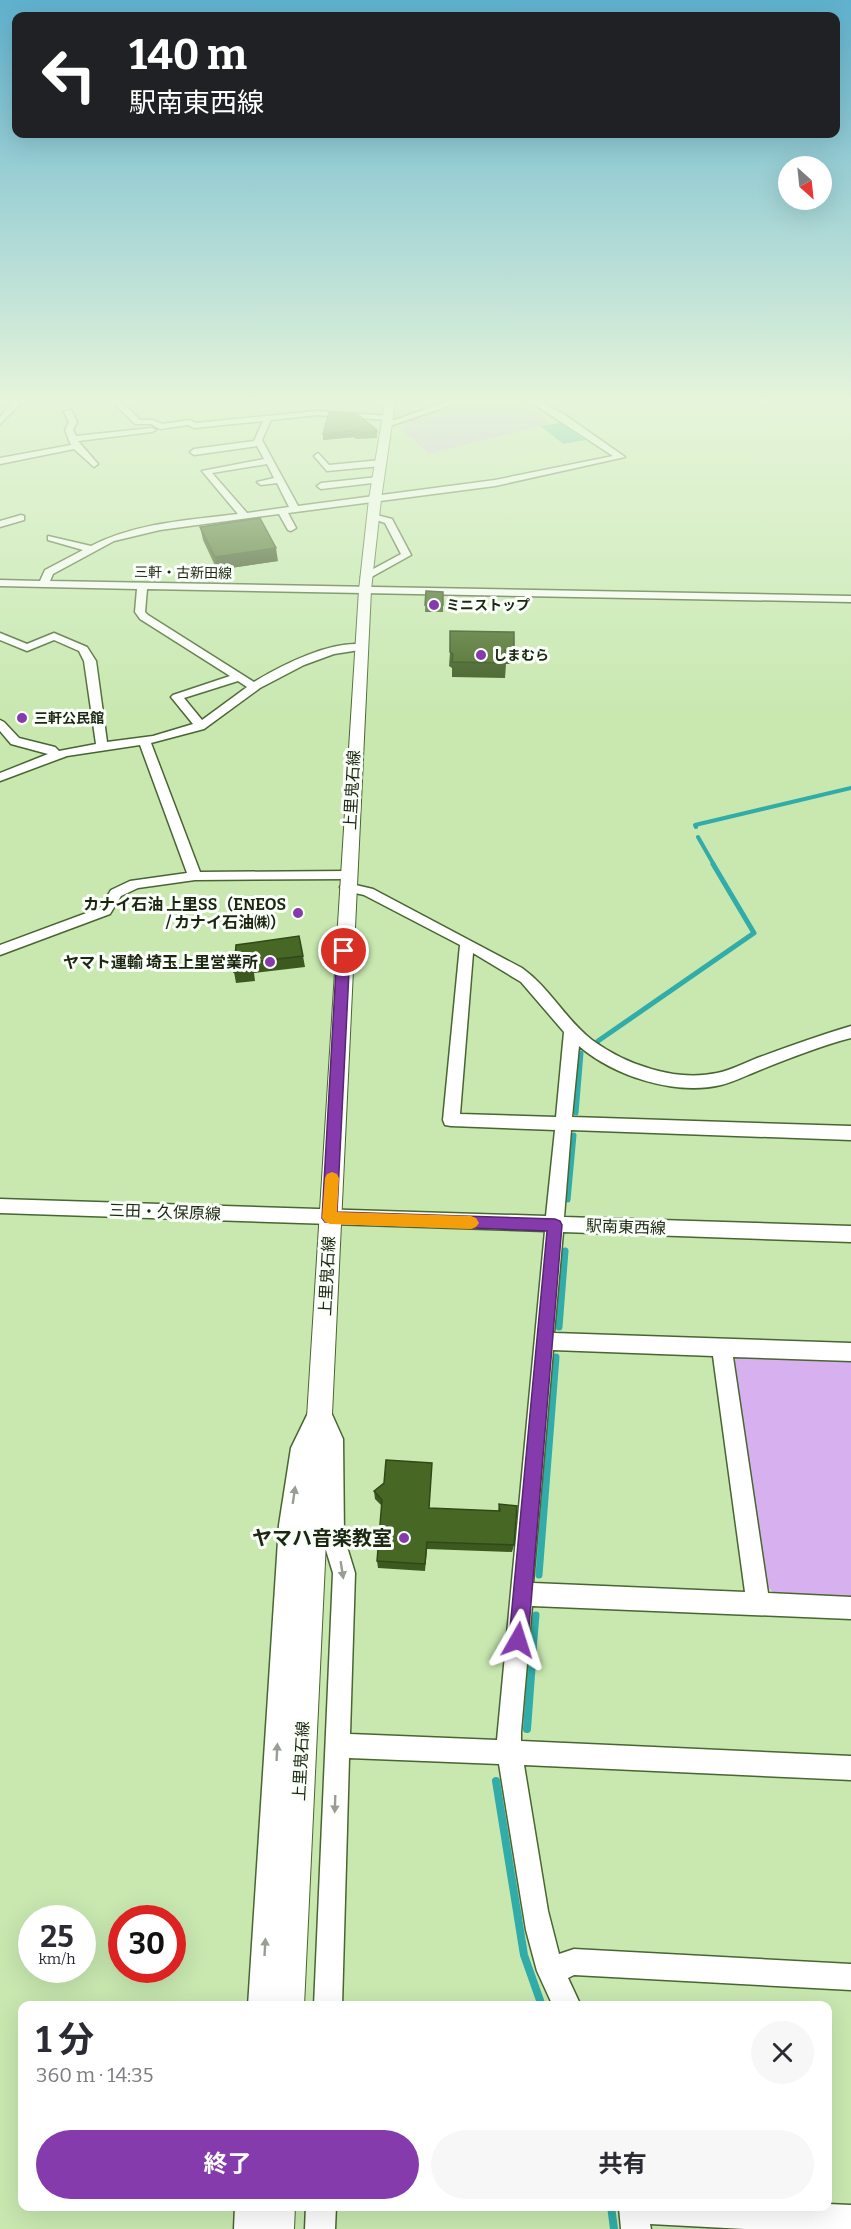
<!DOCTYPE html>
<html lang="ja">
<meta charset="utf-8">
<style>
body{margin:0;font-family:Bitter,"Noto Sans JP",serif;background:#f7f7f7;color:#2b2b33;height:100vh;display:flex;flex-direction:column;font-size:22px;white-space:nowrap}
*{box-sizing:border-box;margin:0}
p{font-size:20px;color:#7c7c81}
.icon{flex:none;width:33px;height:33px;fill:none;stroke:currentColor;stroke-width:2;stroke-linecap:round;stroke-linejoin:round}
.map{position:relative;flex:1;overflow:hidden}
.panel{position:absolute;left:18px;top:2001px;width:814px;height:210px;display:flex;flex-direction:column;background:#fff;border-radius:12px;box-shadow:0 6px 24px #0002}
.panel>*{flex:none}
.top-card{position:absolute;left:12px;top:12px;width:828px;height:126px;border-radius:12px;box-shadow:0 6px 24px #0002;background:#202124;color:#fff;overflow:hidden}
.needle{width:39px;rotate:153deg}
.controls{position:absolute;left:778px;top:156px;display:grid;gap:12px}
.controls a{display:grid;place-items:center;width:54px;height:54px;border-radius:50%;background:#fff;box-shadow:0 6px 24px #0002;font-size:30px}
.speed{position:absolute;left:18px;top:1905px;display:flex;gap:12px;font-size:30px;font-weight:700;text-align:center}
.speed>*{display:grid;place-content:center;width:78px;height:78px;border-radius:50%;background:#fff;box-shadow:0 6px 24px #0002;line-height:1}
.speed small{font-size:15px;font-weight:400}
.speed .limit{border:9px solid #d22;background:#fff;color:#111}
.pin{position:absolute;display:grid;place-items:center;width:51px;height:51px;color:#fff;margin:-26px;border:3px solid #fff;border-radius:50%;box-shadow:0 2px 6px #0007}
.me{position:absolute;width:66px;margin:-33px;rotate:6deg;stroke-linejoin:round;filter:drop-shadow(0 0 4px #0008)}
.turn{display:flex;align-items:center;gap:21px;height:126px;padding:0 18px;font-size:27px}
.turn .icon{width:78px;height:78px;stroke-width:2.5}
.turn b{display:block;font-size:42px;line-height:51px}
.round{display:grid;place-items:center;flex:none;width:63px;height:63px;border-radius:32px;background:#f7f7f7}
.head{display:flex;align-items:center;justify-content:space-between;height:102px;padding:0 18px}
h1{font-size:36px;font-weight:700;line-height:45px}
.cta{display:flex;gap:12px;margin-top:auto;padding:12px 18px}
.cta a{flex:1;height:69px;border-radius:36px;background:#853bac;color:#fff;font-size:24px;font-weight:700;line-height:69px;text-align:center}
.cta a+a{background:#f7f7f7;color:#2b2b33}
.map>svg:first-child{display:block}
.green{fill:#d6b0ef}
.water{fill:#31aca8}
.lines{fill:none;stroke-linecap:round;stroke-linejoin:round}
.stream-far3{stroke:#31aca8;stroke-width:4}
.stream-far2{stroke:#31aca8;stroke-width:5}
.stream-far1{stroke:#31aca8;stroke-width:7}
.stream{stroke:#31aca8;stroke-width:8}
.minor-casing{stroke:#496532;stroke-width:3}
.major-casing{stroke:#496532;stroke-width:2}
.minor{fill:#fff;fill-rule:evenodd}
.major{fill:#fff;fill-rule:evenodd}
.wall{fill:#3c591f}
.shaded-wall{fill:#314919}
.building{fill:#466824;stroke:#314919;stroke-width:1.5}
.oneway{fill:#989e94}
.route{fill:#853bac;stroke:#562670;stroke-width:1.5}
.slow{fill:#f59e0b}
.poi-dot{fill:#853bac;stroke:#fbfff9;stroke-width:2}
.labels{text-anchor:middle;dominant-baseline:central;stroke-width:6;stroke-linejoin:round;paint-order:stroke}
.far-street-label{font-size:14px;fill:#1b2711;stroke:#fbfff9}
.far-poi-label{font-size:14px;font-weight:bold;fill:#1b2711;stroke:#fbfff9;text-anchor:start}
.street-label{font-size:16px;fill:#1b2711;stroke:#fbfff9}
.poi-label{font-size:16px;font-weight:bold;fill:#1b2711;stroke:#fbfff9;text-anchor:end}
.near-poi-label{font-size:20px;font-weight:bold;fill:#1b2711;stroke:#fbfff9;text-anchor:end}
</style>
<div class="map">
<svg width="851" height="2229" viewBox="0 0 851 2229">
<rect width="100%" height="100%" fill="#c8e8b0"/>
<path class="green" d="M 464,403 L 514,403 L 551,424 L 429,454 L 400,428 L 406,427 L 407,421 Z
M 739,1356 L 851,1361 L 851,1597 L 775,1594 L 767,1586 L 733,1362 Z"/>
<path class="water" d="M 561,423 L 585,440 L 563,444 L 541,426 Z"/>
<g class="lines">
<path class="stream-far3" d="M 696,827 L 695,825 L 851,788
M 698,837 L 714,865"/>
<path class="stream-far2" d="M 598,1041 L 754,933 L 713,864
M 576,1113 L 581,1053
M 568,1200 L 574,1135"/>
<path class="stream-far1" d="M 559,1327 L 565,1251
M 539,1575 L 556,1357
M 533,1650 L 536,1615"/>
<path class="stream" d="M 527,1729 L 533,1648
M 496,1781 L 524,1955 L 542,2006
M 611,2206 L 614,2229"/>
<defs>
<path id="minor" d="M 12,403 L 21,403 L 0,424 L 0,417 Z
M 114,403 L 123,403 L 140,420 L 153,420 L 162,424 L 190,420 L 196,423 L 317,411 L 391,416 L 391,420 L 388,420 L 317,415 L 271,420 L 262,440 L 298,506 L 495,480 L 613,456 L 532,403 L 543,403 L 565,415 L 625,457 L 495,486 L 288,513 L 296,528 L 291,531 L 288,530 L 279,514 L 160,530 L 114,541 L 53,574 L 50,581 L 851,596 L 851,602 L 147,589 L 145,612 L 148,615 L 254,682 C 282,665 333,639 366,645 L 366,649 L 334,654 L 304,665 L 260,688 L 204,729 L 151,743 L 200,872 L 348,871 L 355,875 L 348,879 L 195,880 L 138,888 L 121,896 L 110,914 L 0,955 L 0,945 L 100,908 L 111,890 L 130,881 L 187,873 L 140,745 L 67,756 L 0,781 L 0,773 L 48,754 L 11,744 L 0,731 L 0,720 L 4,722 L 19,738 L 55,747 L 59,751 L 96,744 L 84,661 L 79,651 L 54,640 L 27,651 L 0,640 L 0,633 L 27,644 L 54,633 L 87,647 L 96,661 L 107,742 L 153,736 L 193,724 L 171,697 L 173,695 L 230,676 L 140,619 L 135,612 L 137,589 L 0,586 L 0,580 L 40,581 L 45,570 L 83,550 L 48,540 L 48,536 L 91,546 C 135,523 189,520 238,514 L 202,471 L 264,459 L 257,446 L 194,455 L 190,452 L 194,449 L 254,441 L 263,421 L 194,428 L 188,425 L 160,429 L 151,424 L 135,424 ZM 267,464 L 274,478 L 257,482 L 261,485 L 277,483 L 289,507 L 247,513 L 212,473 ZM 238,681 L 247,687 L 202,720 L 184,698 Z
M 443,403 L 457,403 L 390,426 L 383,424 Z
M 68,410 L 71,410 L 77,422 L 73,430 L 76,436 L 152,428 L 156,430 L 152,432 L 78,441 L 98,464 L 94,467 L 74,449 L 0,464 L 0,458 L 71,445 L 65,430 L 69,422 L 64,412 Z
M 318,453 L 329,465 L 381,460 L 385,463 L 381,466 L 327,471 L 314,456 Z
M 378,477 L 381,478 L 381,482 L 321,489 L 317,486 L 321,483 Z
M 373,514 L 392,519 L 411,555 L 366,580 L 361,577 L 362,575 L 401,554 L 385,523 L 368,517 Z
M 21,515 L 24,516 L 24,520 L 0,527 L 0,521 Z
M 347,883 L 373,889 L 522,968 C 550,988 565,1019 592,1040 C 626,1065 676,1082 717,1073 C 732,1070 746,1062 760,1057 C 790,1046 820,1035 851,1026 L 851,1038 C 820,1046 790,1058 760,1070 C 747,1075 734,1082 721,1085 C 675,1096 614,1076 579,1046 L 572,1117 L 851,1126 L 851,1140 L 571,1130 L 564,1217 L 851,1226 L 851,1242 L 563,1232 L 554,1333 L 851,1343 L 851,1361 L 733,1357 L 768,1593 L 851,1597 L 851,1619 L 532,1606 L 521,1732 L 521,1741 L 851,1756 L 851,1780 L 524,1765 L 548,1911 L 559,1954 L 574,1949 L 851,1964 L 851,1990 L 574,1975 L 568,1978 L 581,2006 L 553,2006 L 537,1971 L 526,1930 L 499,1764 L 349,1758 L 342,2006 L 314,2006 L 333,1573 L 322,1537 L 323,1439 L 320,1432 L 311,1449 L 301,1525 L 276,2006 L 248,2006 L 279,1525 L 291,1448 L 308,1413 L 323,1407 L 330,1410 L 343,1439 L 344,1537 L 355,1573 L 350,1734 L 497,1740 L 545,1231 L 0,1213 L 0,1199 L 546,1216 L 555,1130 L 451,1126 L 445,1125 L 443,1120 L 460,945 L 364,895 L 342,890 L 340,887 L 342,884 ZM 473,953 L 521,982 L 564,1032 L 556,1117 L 460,1114 ZM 553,1350 L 713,1356 L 745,1592 L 533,1583 Z
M 828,2204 L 851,2205 L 851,2229 L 745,2229 L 650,2224 L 651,2229 L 621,2229 L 619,2208 L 828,2206 Z
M 235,2206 L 265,2206 L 264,2229 L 234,2229 Z
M 306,2206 L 336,2206 L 335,2229 L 305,2229 Z"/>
<path id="major" d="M 385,403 L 395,403 L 381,499 L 371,590 L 304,2006 L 270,2006 L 359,590 L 369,499 Z
M 257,2206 L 295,2206 L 294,2229 L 256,2229 Z"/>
</defs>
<use href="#minor" class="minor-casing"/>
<use href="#major" class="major-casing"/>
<use href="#minor" class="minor"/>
<use href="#major" class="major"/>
</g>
<path class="wall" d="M 377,430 L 377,438 L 355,439 L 355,437 L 323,440 L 323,434 Z
M 200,527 L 278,561 L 217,570 L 203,540 Z
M 426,591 L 443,592 L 443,612 L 425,612 Z
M 514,650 L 513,664 L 506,664 L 505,678 L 452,677 L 452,668 L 449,666 L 450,652 Z
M 236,945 L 303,956 L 305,967 L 254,973 L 255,981 L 236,983 L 234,972 Z
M 374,1491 L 429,1508 L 498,1511 L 499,1504 L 514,1545 L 512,1552 L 427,1549 L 425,1571 L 378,1568 L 377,1561 L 382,1506 L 375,1499 Z"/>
<path class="shaded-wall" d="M 354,430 L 355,437 L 323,440 L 323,434 Z
M 276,548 L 278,561 L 217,570 L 215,557 Z"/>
<path class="building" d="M 329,412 L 357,414 L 377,430 L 377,432 L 354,432 L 354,430 L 323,434 Z
M 260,518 L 276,548 L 215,557 L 200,527 Z
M 426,591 L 443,592 L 443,605 L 425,605 Z
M 450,631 L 514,632 L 514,650 L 505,650 L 506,663 L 452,662 L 453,654 L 450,652 Z
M 299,936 L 303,956 L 252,962 L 253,969 L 234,972 L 236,945 Z
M 386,1460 L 432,1463 L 429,1508 L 500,1511 L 499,1504 L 517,1506 L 514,1545 L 427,1542 L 425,1564 L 377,1561 L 382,1500 L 374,1491 L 384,1483 Z"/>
<defs><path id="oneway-solid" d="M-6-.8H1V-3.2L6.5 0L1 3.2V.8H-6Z" transform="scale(1.5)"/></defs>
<g class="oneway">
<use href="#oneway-solid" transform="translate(294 1495) rotate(-82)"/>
<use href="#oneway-solid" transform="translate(342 1570) rotate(81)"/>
<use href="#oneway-solid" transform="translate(277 1752) rotate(-87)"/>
<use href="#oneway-solid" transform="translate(335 1804) rotate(92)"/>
<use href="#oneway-solid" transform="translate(265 1947) rotate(-87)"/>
</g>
<linearGradient id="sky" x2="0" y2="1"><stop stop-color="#5fb1ce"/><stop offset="0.56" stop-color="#e6f5db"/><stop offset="1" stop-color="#e6f5db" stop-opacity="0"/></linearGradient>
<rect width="851" height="716" fill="url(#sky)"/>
<path class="route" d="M 344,947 L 350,951 L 337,1212 L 555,1219 L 560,1221 L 562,1225 L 528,1640 L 525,1647 L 518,1650 L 511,1647 L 509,1640 L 547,1231 L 325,1222 L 322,1218 L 337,951 Z"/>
<path class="slow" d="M 332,1172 L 337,1174 L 339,1178 L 337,1212 L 471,1216 L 476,1218 L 479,1223 L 476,1227 L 471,1229 L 330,1224 L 325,1222 L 322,1218 L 325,1178 L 327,1174 Z"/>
<g class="poi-dot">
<circle cx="434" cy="605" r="6"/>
<circle cx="481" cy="655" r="6"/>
<circle cx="22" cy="718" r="6"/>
<circle cx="298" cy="913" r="6"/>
<circle cx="270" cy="962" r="6"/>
<circle cx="404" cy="1538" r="6"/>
</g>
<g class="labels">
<g class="far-street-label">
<text transform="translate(183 573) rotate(1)">三軒・古新田線</text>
</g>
<g class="far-poi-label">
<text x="446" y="605">ミニストップ</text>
<text x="493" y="655">しまむら</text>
<text x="34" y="718">三軒公民館</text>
</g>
<g class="street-label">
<text transform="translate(352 790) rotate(-87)">上里鬼石線</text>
<text transform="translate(165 1212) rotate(2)">三田・久保原線</text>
<text transform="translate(626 1227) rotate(2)">駅南東西線</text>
<text transform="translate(327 1276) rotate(-87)">上里鬼石線</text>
<text transform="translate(301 1761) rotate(-87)">上里鬼石線</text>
</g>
<g class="poi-label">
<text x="286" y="904">カナイ石油 上里SS（ENEOS<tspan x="286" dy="18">/ カナイ石油㈱）</tspan></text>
<text x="258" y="962">ヤマト運輸 埼玉上里営業所</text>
</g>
<g class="near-poi-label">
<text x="392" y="1538">ヤマハ音楽教室</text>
</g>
</g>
</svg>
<div class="controls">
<a><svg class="needle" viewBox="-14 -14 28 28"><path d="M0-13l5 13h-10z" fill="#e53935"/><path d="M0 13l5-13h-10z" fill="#7c7c81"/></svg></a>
</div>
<div class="speed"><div>25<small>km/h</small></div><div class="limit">30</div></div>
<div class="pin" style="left:344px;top:951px;background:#d93025"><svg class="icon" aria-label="arrive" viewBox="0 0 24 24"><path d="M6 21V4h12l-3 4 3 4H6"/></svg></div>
<svg class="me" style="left:518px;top:1640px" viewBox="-20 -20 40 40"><path d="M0-17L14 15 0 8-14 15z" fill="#853bac" stroke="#fff" stroke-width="4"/></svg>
<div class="top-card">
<div class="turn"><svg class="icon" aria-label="left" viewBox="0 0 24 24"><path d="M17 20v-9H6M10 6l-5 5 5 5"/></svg><div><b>140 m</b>駅南東西線</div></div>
</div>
<section class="panel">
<div class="head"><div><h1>1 分</h1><p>360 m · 14:35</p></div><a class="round"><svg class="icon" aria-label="close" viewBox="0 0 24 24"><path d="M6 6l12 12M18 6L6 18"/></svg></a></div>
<div class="cta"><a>終了</a><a>共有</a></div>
</section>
</div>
